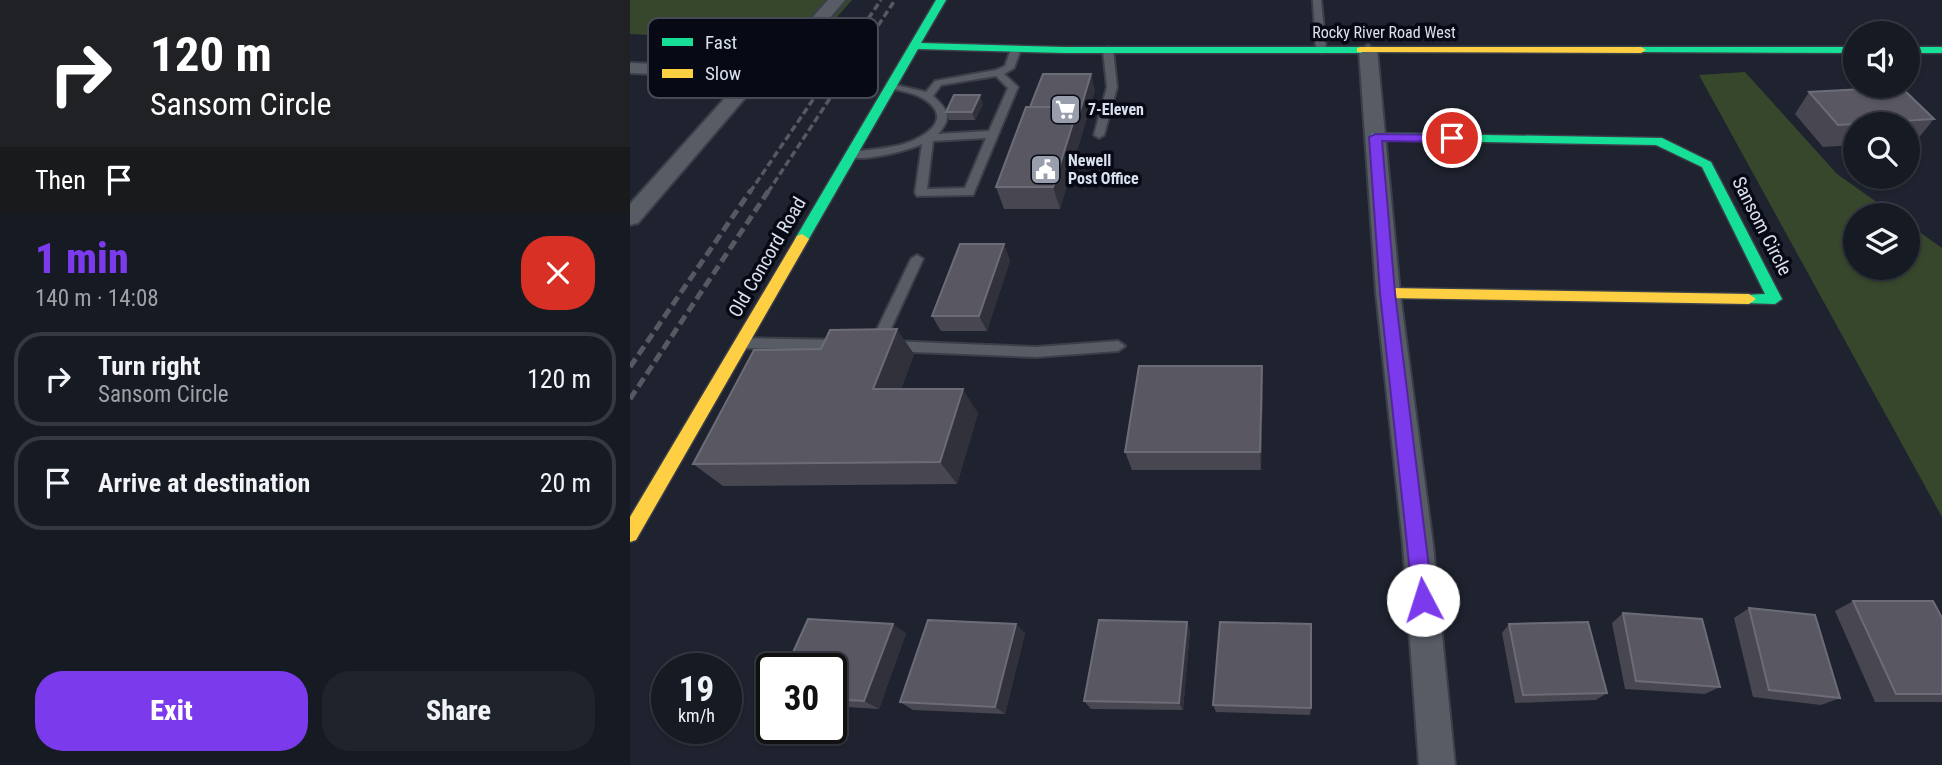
<!DOCTYPE html>
<meta charset="utf-8">
<style>
body{margin:0;font-family:"Roboto Condensed",sans-serif;background:#1f232b;color:#f1f3f6;height:100vh;display:flex;flex-direction:column;font-size:26px;white-space:nowrap}
*{box-sizing:border-box;margin:0}
p{font-size:23px;color:#9ea1a6}
.icon{flex:none;width:38px;height:38px;fill:none;stroke:currentColor;stroke-width:2;stroke-linecap:round;stroke-linejoin:round}
.map{position:relative;flex:1;overflow:hidden}
.drawer{display:flex;flex-direction:column;background:#161a23;width:630px}
.drawer>*{flex:none}
.top-card{background:#202124;color:#fff;overflow:hidden}
.tools{position:absolute;left:1213px;top:21px;display:grid;gap:14px}
.tools a{display:grid;place-items:center;width:77px;height:77px;border-radius:50%;background:#161a23;box-shadow:0 2px 5px #0004,0 0 0 2px #353841;font-size:35px}
.speed{position:absolute;left:21px;top:653px;display:flex;gap:14px;font-size:35px;font-weight:700;text-align:center}
.speed>*{display:grid;place-content:center;width:91px;height:91px;border-radius:50%;background:#161a23;box-shadow:0 2px 5px #0004,0 0 0 2px #353841;line-height:1}
.speed small{font-size:18px;font-weight:400}
.speed .limit{border:4px solid #111;border-radius:10px;background:#fff;color:#111}
.pin{position:absolute;display:grid;place-items:center;width:60px;height:60px;color:#fff;margin:-30px;border:4px solid #fff;border-radius:50%;box-shadow:0 2px 7px #0007}
.me{position:absolute;width:77px;margin:-38px;rotate:355deg;stroke-linejoin:round;filter:drop-shadow(0 0 5px #0008)}
.turn{display:flex;align-items:center;gap:24px;height:147px;padding:0 35px;font-size:32px}
.turn .icon{width:91px;height:91px;stroke-width:2.5}
.turn b{display:block;font-size:49px;line-height:60px}
.then{display:flex;align-items:center;height:66px;padding:0 35px;background:#0003;gap:14px;font-size:26px}
.round{display:grid;place-items:center;flex:none;width:74px;height:74px;border-radius:28px;background:#1f232b}
.headline{display:flex;align-items:center;justify-content:space-between;height:119px;padding:0 35px}
h1{font-size:42px;font-weight:800;line-height:52px;color:#7c3aed}
.cta{display:flex;gap:14px;margin-top:auto;padding:14px 35px}
.cta a{flex:1;height:80px;border-radius:28px;background:#7c3aed;color:#fff;font-size:28px;font-weight:800;line-height:80px;text-align:center}
.cta a+a{background:#1f232b;color:#f1f3f6}
ul{padding:0;list-style:none}
li{display:flex;align-items:center;gap:21px;height:94px;margin:0 14px 10px;padding:0 21px;border:4px solid #353841;border-radius:28px}
li div{flex:1}
li b{display:block;font-size:26px}
li em{font-style:normal}
main{display:flex;flex:1;min-height:0}
.map>svg:first-child{display:block}
.green{fill:#37472b}
.lines{fill:none;stroke-linecap:round;stroke-linejoin:round}
.lane-casing{stroke:#3b3f49;stroke-width:4}
.street-casing{stroke:#3b3f49;stroke-width:4}
.fast-casing{stroke:#3b3f49;stroke-width:3}
.slow-casing{stroke:#3b3f49;stroke-width:3}
.lane{fill:#585c65;fill-rule:evenodd}
.street{fill:#585c65;fill-rule:evenodd}
.fast{fill:#16e098;fill-rule:evenodd}
.slow{fill:#ffcf43;fill-rule:evenodd}
.rail-far1{stroke:#555962;stroke-width:3.5;stroke-dasharray:7 3.5;stroke-linecap:butt}
.rail{stroke:#555962;stroke-width:5;stroke-dasharray:10 5;stroke-linecap:butt}
.wall{fill:#484751}
.shaded-wall{fill:#31313c}
.building{fill:#585762;stroke:#6c6c78;stroke-width:2}
.route{fill:#7c3aed;stroke:#51269a;stroke-width:2}
.labels{text-anchor:middle;dominant-baseline:central;stroke-width:7;stroke-linejoin:round;paint-order:stroke}
.far-street-label{font-size:16px;fill:#d9e0ee;stroke:#070a14}
.far-poi-label{font-size:16px;font-weight:bold;fill:#d9e0ee;stroke:#070a14;text-anchor:start}
.street-label{font-size:19px;fill:#d9e0ee;stroke:#070a14}
.key{fill:#070a14;stroke:#464a55;stroke-width:2}
.key-label{font-size:19px;fill:#d9e0ee}
</style>
<main>
<section class="drawer">
<div class="top-card">
<div class="turn"><svg class="icon" aria-label="right" viewBox="0 0 24 24"><path d="M7 20v-9h11M14 6l5 5-5 5"/></svg><div><b>120 m</b>Sansom Circle</div></div>
<div class="then">Then<svg class="icon" aria-label="arrive" viewBox="0 0 24 24"><path d="M6 21V4h12l-3 4 3 4H6"/></svg></div>
</div>
<div class="headline"><div><h1>1 min</h1><p>140 m · 14:08</p></div><a class="round" style="background:#d93025;color:#fff"><svg class="icon" aria-label="close" viewBox="0 0 24 24"><path d="M6 6l12 12M18 6L6 18"/></svg></a></div>
<ul>
<li><svg class="icon" aria-label="right" viewBox="0 0 24 24"><path d="M7 20v-9h11M14 6l5 5-5 5"/></svg><div><b>Turn right</b><p>Sansom Circle</p></div><em>120 m</em></li>
<li><svg class="icon" aria-label="arrive" viewBox="0 0 24 24"><path d="M6 21V4h12l-3 4 3 4H6"/></svg><div><b>Arrive at destination</b></div><em>20 m</em></li>
</ul>
<div class="cta"><a>Exit</a><a>Share</a></div>
</section>
<div class="map">
<svg width="1312" height="765" viewBox="0 0 1312 765">
<rect width="100%" height="100%" fill="#1e232f"/>
<path class="green" d="M 0,0 L 222,0 L 184,43 L 0,34 Z
M 1115,72 L 1207,174 L 1265,215 L 1225,215 L 1225,268 L 1278,268 L 1278,224 L 1312,248 L 1312,517 L 1069,75 Z"/>
<g class="lines">
<defs>
<path id="lane" d="M 683,0 L 691,0 L 696,50 L 691,53 L 686,50 Z
M 386,46 L 391,49 L 384,68 L 374,74 L 388,87 L 343,195 L 287,196 L 285,193 L 292,144 C 277,151 227,164 215,155 L 220,152 C 236,150 254,149 270,145 C 292,139 326,120 294,99 C 283,92 269,91 257,87 L 257,83 L 296,92 L 305,81 L 366,70 L 375,66 L 381,49 ZM 366,76 L 378,88 L 359,131 L 308,134 C 323,117 318,110 303,96 L 311,85 ZM 356,138 L 335,188 L 297,189 L 303,141 Z
M 478,47 L 483,50 L 487,87 L 474,135 L 469,138 L 464,135 L 477,87 L 473,50 Z
M 287,255 L 293,259 L 254,344 L 252,348 L 242,348 L 240,344 L 281,259 Z
M 113,338 L 212,340 L 219,345 L 212,350 L 113,348 L 106,343 Z
M 260,341 L 406,347 L 488,341 L 495,346 L 488,351 L 406,357 L 260,351 L 253,346 Z"/>
<path id="street" d="M 198,0 L 215,0 L 177,45 L 133,77 L 8,223 L 0,225 L 0,204 L 113,78 L 0,73 L 0,63 L 123,67 L 165,37 Z
M 738,45 L 747,50 L 770,293 L 803,545 L 825,765 L 789,765 L 773,545 L 746,293 L 729,50 Z"/>
<path id="fast" d="M 306,0 L 316,0 L 291,43 L 434,47 L 731,47 L 736,50 L 731,53 L 434,53 L 288,49 L 177,242 L 167,242 L 165,239 Z
M 1011,47 L 1225,47 L 1225,53 L 1007,52 L 1007,48 Z
M 1278,47 L 1312,47 L 1312,53 L 1278,53 Z
M 745,133 L 1032,138 L 1081,162 L 1152,299 L 1145,304 L 1114,303 L 1112,299 L 1114,295 L 1135,294 L 1072,167 L 1026,145 L 741,140 L 741,134 Z"/>
<path id="slow" d="M 731,47 L 1011,47 L 1016,50 L 1011,53 L 727,52 L 727,48 Z
M 172,234 L 179,239 L 6,540 L 0,542 L 0,517 L 167,236 Z
M 758,288 L 1119,294 L 1126,299 L 1119,304 L 758,298 L 751,293 Z"/>
</defs>
<use href="#lane" class="lane-casing"/>
<use href="#street" class="street-casing"/>
<use href="#fast" class="fast-casing"/>
<use href="#slow" class="slow-casing"/>
<use href="#lane" class="lane"/>
<use href="#street" class="street"/>
<use href="#fast" class="fast"/>
<use href="#slow" class="slow"/>
<path class="rail-far1" d="M 120,192 L 251,0
M 138,192 L 265,0"/>
<path class="rail" d="M 0,367 L 121,190
M 0,399 L 139,190"/>
</g>
<path class="wall" d="M 465,90 L 430,209 L 374,209 L 366,187 L 400,107 Z
M 1179,92 L 1304,119 L 1286,141 L 1278,142 L 1278,124 L 1225,124 L 1225,145 L 1193,147 L 1165,114 Z
M 353,104 L 345,120 L 319,120 L 316,112 Z
M 380,260 L 357,331 L 311,331 L 302,316 Z
M 284,354 L 271,389 L 348,413 L 327,484 L 93,486 L 63,464 Z
M 632,366 L 633,386 L 631,470 L 502,470 L 495,452 Z
M 1223,601 L 1312,618 L 1312,702 L 1245,702 L 1205,611 Z
M 1119,608 L 1210,698 L 1191,705 L 1123,697 L 1104,618 Z
M 993,613 L 1090,687 L 1075,694 L 995,689 L 982,623 Z
M 557,622 L 560,631 L 553,710 L 461,709 L 454,701 Z
M 879,624 L 977,693 L 966,700 L 885,703 L 872,633 Z
M 276,633 L 249,709 L 201,706 L 201,668 Z
M 395,633 L 375,714 L 283,710 L 270,702 Z
M 583,705 L 681,708 L 680,715 L 586,712 Z"/>
<path class="shaded-wall" d="M 461,74 L 465,90 L 430,209 L 423,187 L 448,107 Z
M 350,95 L 353,104 L 345,120 L 342,112 Z
M 374,244 L 380,260 L 357,331 L 349,316 Z
M 267,329 L 284,354 L 262,414 L 243,389 Z
M 632,366 L 633,386 L 631,470 L 630,452 Z
M 333,389 L 348,413 L 327,484 L 310,462 Z
M 557,622 L 560,631 L 553,710 L 549,703 Z
M 263,624 L 276,633 L 249,709 L 234,701 Z
M 386,624 L 395,633 L 375,714 L 365,707 Z"/>
<path class="building" d="M 413,74 L 461,74 L 449,114 L 448,107 L 400,107 Z
M 1271,87 L 1304,119 L 1208,125 L 1179,92 Z
M 324,95 L 350,95 L 342,112 L 316,112 Z
M 396,107 L 448,107 L 423,187 L 366,187 Z
M 330,244 L 374,244 L 349,316 L 302,316 Z
M 267,329 L 243,389 L 333,389 L 310,462 L 63,464 L 124,350 L 191,349 L 200,330 Z
M 509,366 L 632,366 L 630,452 L 495,452 Z
M 1223,601 L 1303,601 L 1312,618 L 1312,694 L 1266,694 Z
M 1119,608 L 1185,615 L 1210,698 L 1139,690 Z
M 993,613 L 1072,619 L 1090,687 L 1006,681 Z
M 178,619 L 263,624 L 234,701 L 201,699 L 201,668 L 156,668 Z
M 298,620 L 386,624 L 365,707 L 270,702 Z
M 469,620 L 557,622 L 549,703 L 454,701 Z
M 590,622 L 681,624 L 681,708 L 583,705 Z
M 958,622 L 977,693 L 893,695 L 879,624 Z"/>
<path class="route" d="M 745,134 L 822,135 L 828,138 L 822,142 L 752,141 L 765,293 L 803,600 L 800,606 L 793,609 L 786,606 L 783,600 L 750,293 L 739,137 Z"/>
<defs>
<symbol id="supermarket-square" viewBox="-11 -11 22 22"><rect x="-9" y="-9" width="18" height="18" rx="4" fill="#989eab" stroke="#070a14"/><path d="M-6-5.5h2.5l.6 2H6L4.5 2H-2.5L-4.4-4H-6ZM-1.5 3.2a1.3 1.3 0 1 0 .1 0ZM3 3.2a1.3 1.3 0 1 0 .1 0Z" fill="#fff"/></symbol>
<symbol id="civic-square" viewBox="-11 -11 22 22"><rect x="-9" y="-9" width="18" height="18" rx="4" fill="#989eab" stroke="#070a14"/><path d="M-.6-6.5H3V-4.5H.6V-3L4-1V1h2V6H-6V1h2V-1L-.6-3ZM-1.2 2.5V6h2.4V2.5Z" fill="#fff"/></symbol>
</defs>
<g fill-rule="evenodd">
<use href="#supermarket-square" x="418" y="92" width="35" height="35"/>
<use href="#civic-square" x="398" y="152" width="35" height="35"/>
</g>
<g class="labels">
<g class="far-street-label">
<text x="754" y="32">Rocky River Road West</text>
</g>
<g class="far-poi-label">
<text x="458" y="109">7-Eleven</text>
<text x="438" y="160">Newell<tspan x="438" dy="18">Post Office</tspan></text>
</g>
<g class="street-label">
<text transform="translate(1132 226) rotate(63)">Sansom Circle</text>
<text transform="translate(137 257) rotate(-60)">Old Concord Road</text>
</g>
</g>
<rect x="18" y="18" width="230" height="80" rx="10" class="key"/>
<rect x="32" y="38" width="31" height="8" fill="#16e098"/>
<rect x="32" y="69" width="31" height="9" fill="#ffcf43"/>
<g class="key-label">
<text x="75" y="49">Fast</text>
<text x="75" y="80">Slow</text>
</g>
</svg>
<div class="tools">
<a><svg class="icon" aria-label="sound" viewBox="0 0 24 24"><path d="M4 9h4l5-4v14l-5-4H4zM17 9q2 3 0 6"/></svg></a>
<a><svg class="icon" aria-label="search" viewBox="0 0 24 24"><circle cx="10" cy="10" r="6"/><path d="M15 15l6 6"/></svg></a>
<a><svg class="icon" aria-label="layers" viewBox="0 0 24 24"><path d="M12 4l9 5-9 5-9-5zM3 14l9 5 9-5"/></svg></a>
</div>
<div class="speed"><div>19<small>km/h</small></div><div class="limit">30</div></div>
<div class="pin" style="left:822px;top:138px;background:#d93025"><svg class="icon" aria-label="arrive" viewBox="0 0 24 24"><path d="M6 21V4h12l-3 4 3 4H6"/></svg></div>
<svg class="me" style="left:793px;top:600px" viewBox="-20 -20 40 40"><circle r="19" fill="#fff"/><path d="M0-13L10 11 0 6-10 11z" fill="#7c3aed"/></svg>
</div>
</main>
